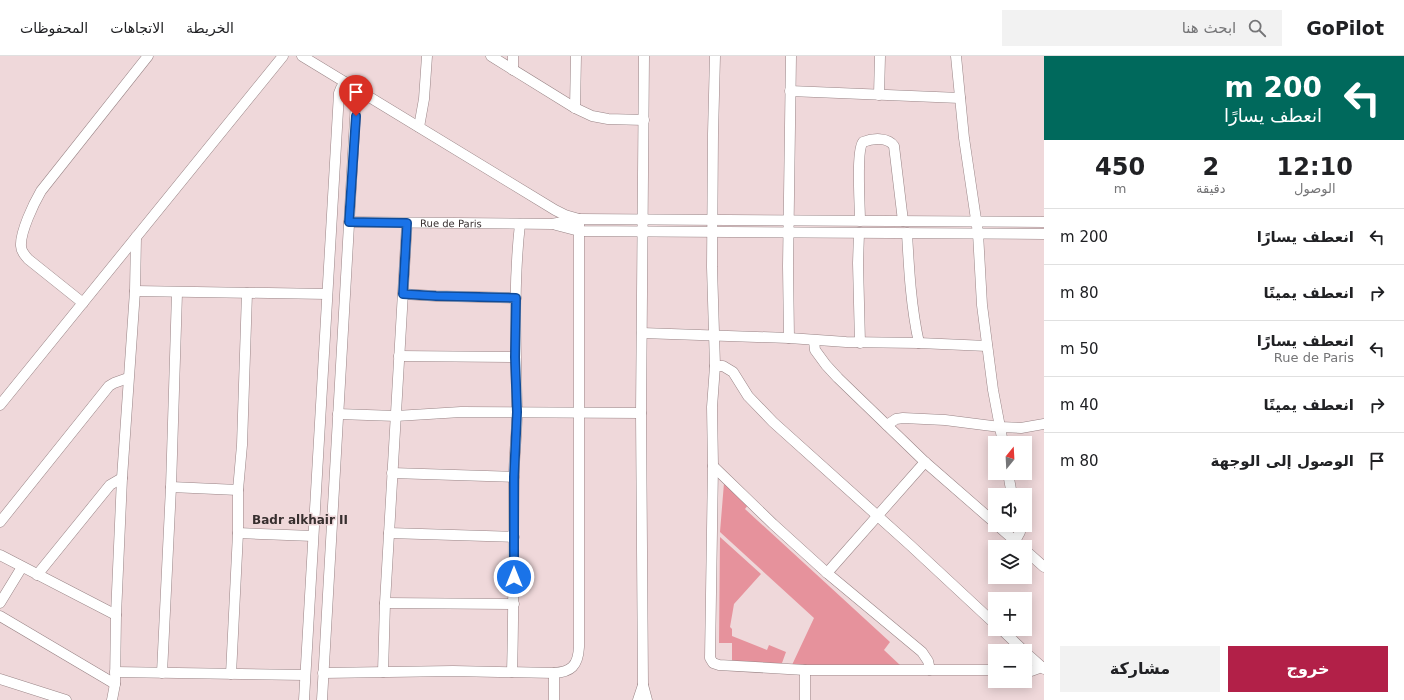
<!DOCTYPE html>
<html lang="ar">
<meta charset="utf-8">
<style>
body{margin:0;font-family:"DejaVu Sans",Cairo,sans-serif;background:#f2f2f2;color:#202124;direction:rtl;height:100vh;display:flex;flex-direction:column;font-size:15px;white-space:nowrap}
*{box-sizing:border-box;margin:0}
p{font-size:13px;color:#757577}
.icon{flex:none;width:22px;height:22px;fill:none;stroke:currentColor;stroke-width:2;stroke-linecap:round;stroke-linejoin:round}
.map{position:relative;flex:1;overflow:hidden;direction:ltr}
.panel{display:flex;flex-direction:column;background:#fff;width:360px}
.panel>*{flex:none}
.banner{background:#00695c;color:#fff;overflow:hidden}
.needle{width:26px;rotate:18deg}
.controls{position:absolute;left:988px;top:380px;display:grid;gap:8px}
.controls a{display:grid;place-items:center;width:44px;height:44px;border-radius:0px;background:#fff;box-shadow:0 2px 10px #0003;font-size:20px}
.pin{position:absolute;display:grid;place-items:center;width:34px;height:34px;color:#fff;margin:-41px -17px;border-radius:50% 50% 50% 0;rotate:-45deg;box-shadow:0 0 4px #0007}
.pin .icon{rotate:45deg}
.me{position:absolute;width:44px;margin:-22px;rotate:0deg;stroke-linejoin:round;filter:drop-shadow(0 0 3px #0008)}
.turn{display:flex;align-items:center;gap:14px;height:84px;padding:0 16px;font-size:18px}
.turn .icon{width:52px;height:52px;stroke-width:2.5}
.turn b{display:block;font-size:28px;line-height:34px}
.eta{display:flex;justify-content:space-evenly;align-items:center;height:68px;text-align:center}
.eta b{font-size:24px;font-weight:700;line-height:28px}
.primary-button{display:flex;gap:8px;margin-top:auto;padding:8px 16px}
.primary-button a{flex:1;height:46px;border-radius:0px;background:#b22048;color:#fff;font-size:16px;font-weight:700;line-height:46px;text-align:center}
.primary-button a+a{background:#f2f2f2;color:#202124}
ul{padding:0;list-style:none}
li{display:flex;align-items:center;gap:12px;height:56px;padding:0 16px;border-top:1px solid #e0e0e0}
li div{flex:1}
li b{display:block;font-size:15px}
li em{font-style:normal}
header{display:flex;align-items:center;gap:24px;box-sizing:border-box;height:56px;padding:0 20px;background:#fff;border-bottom:1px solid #e0e0e0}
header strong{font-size:19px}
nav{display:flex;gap:22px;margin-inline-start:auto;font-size:14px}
.search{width:280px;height:36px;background:#f2f2f2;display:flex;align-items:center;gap:10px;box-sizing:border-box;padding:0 14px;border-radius:0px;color:#757577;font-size:15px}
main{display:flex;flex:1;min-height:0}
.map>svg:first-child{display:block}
.green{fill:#e6929c}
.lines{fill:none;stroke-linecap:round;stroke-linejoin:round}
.minor-casing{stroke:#998486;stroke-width:11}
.minor{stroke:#fff;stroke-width:10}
.route-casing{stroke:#114b97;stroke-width:10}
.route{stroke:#1a73e8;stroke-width:7}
.labels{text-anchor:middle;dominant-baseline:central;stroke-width:3;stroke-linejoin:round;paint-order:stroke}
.street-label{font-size:10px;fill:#372f2f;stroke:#efd8da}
.quarter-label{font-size:12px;font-weight:bold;fill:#372f2f;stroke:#efd8da}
</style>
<header>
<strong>GoPilot</strong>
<div class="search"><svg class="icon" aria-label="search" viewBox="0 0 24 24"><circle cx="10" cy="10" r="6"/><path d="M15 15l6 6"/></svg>ابحث هنا</div>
<nav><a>الخريطة</a><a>الاتجاهات</a><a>المحفوظات</a></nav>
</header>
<main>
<section class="panel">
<div class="banner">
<div class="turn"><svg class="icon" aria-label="left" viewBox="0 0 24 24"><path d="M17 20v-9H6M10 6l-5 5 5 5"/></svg><div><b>200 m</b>انعطف يسارًا</div></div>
</div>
<div class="eta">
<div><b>12:10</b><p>الوصول</p></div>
<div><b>2</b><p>دقيقة</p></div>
<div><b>450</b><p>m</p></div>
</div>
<ul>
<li><svg class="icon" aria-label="left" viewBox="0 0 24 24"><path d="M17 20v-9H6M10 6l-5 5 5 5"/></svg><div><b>انعطف يسارًا</b></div><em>200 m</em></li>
<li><svg class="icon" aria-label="right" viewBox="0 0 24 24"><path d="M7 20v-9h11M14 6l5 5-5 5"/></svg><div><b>انعطف يمينًا</b></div><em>80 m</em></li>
<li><svg class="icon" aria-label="left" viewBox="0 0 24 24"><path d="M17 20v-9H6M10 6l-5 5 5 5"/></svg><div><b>انعطف يسارًا</b><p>Rue de Paris</p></div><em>50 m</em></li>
<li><svg class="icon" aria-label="right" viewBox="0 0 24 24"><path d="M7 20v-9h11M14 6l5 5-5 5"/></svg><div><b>انعطف يمينًا</b></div><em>40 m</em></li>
<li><svg class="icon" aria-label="arrive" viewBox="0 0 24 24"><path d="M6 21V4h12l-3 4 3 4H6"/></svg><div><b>الوصول إلى الوجهة</b></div><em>80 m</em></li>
</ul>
<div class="primary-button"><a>خروج</a><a>مشاركة</a></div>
</section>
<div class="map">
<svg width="1044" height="644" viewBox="0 0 1044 644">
<rect width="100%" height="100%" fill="#efd8da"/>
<path class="green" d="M 724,427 L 748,449 L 745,453 L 890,586 L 884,594 L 901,610 L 792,609 L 814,562 L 720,476 Z
M 720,481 L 761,518 L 734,548 L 730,571 L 732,573 L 732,580 L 767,594 L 769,589 L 786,596 L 782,607 L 732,607 L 732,587 L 719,587 Z"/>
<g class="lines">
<defs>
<g id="minor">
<path d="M 302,0 L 555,154 L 565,159 L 579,163 L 579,591 C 578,610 571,616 554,617 L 453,615 L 323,617"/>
<path d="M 491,0 L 575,52 L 592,60 L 608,63 L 644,64"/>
<path d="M 715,0 L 713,78 L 712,211 L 715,310 L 712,351 L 713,410 L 710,602 L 713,607 L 719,609 L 805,614 L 995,614"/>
<path d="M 956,0 L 964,82 L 978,177 L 982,249 L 993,334 L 1003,387"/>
<path d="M 513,14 L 513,0"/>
<path d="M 790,35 L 960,42"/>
<path d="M 879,39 L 880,0"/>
<path d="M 575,52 L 576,0"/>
<path d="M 419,71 L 424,43 L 427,0"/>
<path d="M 860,165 C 860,150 856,94 863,86 C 873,82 888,81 894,90 L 903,165"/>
<path id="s1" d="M 349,166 L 552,168 L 579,163 L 1044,166"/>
<path d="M 556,169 L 579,175 L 1044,178"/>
<path d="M 859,177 L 858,207 L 860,287"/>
<path d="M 907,177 C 909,214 911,251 919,287"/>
<path d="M 135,235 L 327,238"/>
<path d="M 403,238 L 436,240 L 516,242"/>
<path d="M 83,247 L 28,203 C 25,199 21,196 21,190 C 20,176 34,147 41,135 L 148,0"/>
<path d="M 642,277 L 789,282 L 846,286 L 919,287 L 987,290"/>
<path d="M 789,282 L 788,210 L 791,0"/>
<path d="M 814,285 L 815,294 L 826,309 L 838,322 L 925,406 L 995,467"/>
<path d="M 399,300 L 515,301"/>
<path d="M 715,310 L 723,310 L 733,316 L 748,340 L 773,366 L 910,489 L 995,568"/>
<path d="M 0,349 L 283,0"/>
<path d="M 338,358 L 396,360 L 461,356 L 641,357"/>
<path d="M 887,369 L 896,363 L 903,362 L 945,364 L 1000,371 L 1021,372 L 1044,368"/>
<path d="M 713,410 L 773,468 L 827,517 L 922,596 L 928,605 L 930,614"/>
<path d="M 392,417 L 514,421"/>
<path d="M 1008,417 L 1012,439"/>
<path d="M 171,431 L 238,434"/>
<path d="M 0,466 L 109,330 L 114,327 L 128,322"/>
<path d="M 997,469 L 1022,491"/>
<path d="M 238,477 L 313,480"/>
<path d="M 389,477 L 514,481"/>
<path d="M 1015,485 L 1020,476 L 1018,469"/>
<path d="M 1025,494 L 1044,511"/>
<path d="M 0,499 L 116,559"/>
<path d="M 827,517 L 925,406"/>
<path d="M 37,519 L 110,429 L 122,422"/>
<path d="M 0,547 L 22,511"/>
<path d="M 385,547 L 514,548"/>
<path d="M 0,560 L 115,628"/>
<path d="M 1001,573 L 1024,595"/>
<path d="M 1025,596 L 1044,613"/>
<path d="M 805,614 L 805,644"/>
<path d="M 1025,615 L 1031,615 L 1042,611"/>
<path d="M 115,616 L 305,619"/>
<path d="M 383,616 L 385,547 L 407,167"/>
<path d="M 512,616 C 514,552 513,487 514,422 C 514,400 517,378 517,356 C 516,293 513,230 520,168"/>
<path d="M 162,617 L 171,431 L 177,237"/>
<path d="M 554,617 L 554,644"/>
<path d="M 231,618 L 238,477 L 238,434 L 242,389 L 247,237"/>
<path d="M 0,623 L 66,644"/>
<path d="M 643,629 L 641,357 L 644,0"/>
<path d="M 112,644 L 115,628 L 116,559 L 122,422 L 135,235 L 136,181"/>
<path d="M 304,644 L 339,37 L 341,32 L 345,26"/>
<path d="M 322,644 L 356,45 L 361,36"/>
<path d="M 638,644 L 643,629 L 647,644"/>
</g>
</defs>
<use href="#minor" class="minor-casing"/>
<use href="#minor" class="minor"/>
</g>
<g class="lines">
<defs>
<path id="route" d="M 356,60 L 349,166 L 407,167 L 403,238 L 436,240 L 516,242 L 515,301 L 517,356 L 514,421 L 514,521"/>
</defs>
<use href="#route" class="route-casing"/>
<use href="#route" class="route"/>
</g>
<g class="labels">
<g class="street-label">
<text stroke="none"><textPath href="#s1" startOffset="102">Rue de Paris</textPath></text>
</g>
<g class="quarter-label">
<text x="300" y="464">Badr alkhair II</text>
</g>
</g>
</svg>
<div class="controls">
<a><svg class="needle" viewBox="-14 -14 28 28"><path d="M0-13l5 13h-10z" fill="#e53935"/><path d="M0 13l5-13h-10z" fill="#757577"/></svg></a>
<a><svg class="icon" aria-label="sound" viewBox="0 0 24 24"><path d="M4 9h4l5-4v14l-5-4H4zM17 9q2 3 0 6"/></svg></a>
<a><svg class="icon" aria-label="layers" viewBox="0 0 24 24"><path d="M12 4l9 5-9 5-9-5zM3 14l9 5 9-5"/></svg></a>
<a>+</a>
<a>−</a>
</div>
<div class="pin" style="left:356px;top:60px;background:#d93025"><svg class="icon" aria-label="arrive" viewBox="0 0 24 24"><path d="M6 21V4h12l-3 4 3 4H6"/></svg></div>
<svg class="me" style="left:514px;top:521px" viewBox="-20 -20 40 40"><circle r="17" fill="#1a73e8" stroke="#fff" stroke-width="3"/><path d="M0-11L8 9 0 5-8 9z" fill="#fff"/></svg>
</div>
</main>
